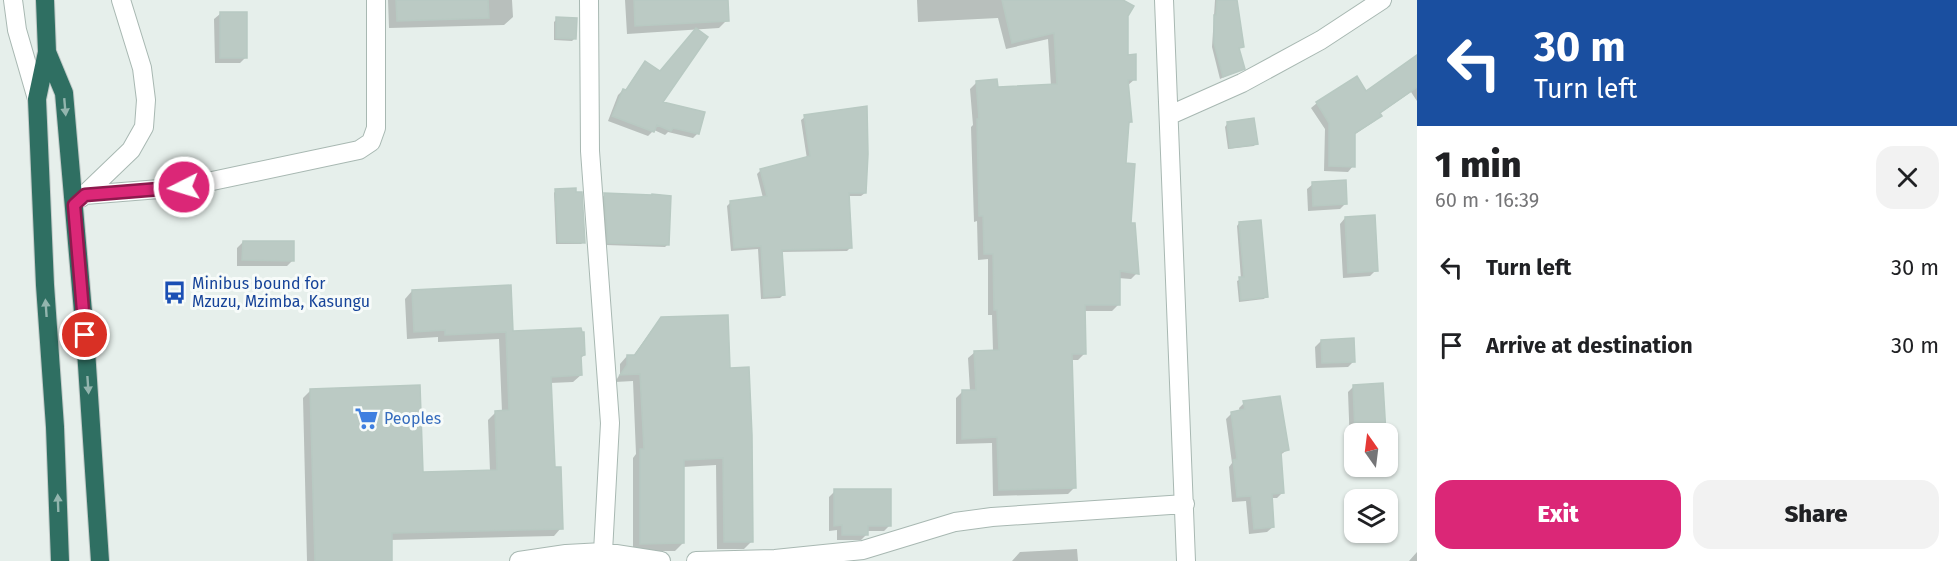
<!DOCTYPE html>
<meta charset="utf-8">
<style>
body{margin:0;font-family:"Fira Sans",sans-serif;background:#f2f2f2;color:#202124;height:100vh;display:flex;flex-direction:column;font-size:22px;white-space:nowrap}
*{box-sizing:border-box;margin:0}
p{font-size:20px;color:#757577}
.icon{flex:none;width:33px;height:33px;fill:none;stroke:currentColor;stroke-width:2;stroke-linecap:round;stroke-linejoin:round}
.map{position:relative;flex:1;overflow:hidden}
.details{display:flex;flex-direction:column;background:#fff;width:540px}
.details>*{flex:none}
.banner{background:#1a4fa0;color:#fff;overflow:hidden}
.needle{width:39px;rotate:346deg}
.tools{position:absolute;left:1344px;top:423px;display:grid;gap:12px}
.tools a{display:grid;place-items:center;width:54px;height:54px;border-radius:12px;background:#fff;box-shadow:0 2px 4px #0004;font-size:30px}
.pin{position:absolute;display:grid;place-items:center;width:51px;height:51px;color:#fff;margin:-26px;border:3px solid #fff;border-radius:50%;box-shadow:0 2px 6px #0007}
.me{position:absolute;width:66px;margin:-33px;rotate:265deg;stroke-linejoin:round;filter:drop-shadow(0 0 4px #0008)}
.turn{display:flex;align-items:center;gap:21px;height:126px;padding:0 18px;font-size:27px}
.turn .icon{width:78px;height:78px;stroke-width:2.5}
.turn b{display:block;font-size:42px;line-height:51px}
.round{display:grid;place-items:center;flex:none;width:63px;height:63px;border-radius:18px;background:#f2f2f2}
.summary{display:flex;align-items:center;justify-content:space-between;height:102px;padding:0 18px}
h1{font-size:36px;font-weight:800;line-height:45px}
.action{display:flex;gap:12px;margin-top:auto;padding:12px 18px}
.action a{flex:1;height:69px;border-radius:18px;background:#db2777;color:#fff;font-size:24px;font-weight:800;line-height:69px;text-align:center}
.action a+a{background:#f2f2f2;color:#202124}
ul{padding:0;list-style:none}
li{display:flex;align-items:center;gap:18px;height:78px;padding:0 18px}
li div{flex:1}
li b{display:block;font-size:22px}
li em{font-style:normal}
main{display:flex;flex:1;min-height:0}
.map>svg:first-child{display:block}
.shadow{fill:#0003}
.building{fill:#bbcac4;stroke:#b8c9c2;stroke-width:1.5}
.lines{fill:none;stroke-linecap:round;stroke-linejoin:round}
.minor-casing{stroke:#a8b8b2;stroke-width:20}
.highway-casing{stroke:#c2cac8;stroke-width:20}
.minor{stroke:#fff;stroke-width:18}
.highway{stroke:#2f6f62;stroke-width:18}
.oneway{fill:#93b5ae}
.route-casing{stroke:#8e194d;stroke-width:15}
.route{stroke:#db2777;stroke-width:10}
.labels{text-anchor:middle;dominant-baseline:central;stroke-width:6;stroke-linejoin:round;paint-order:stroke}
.transit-label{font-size:16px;fill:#164399;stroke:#f7fbf9;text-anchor:start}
.shop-label{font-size:16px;fill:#366cbe;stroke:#f7fbf9;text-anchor:start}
</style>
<main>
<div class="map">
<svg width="1417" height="561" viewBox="0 0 1417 561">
<rect width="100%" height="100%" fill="#e6efeb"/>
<path class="shadow" d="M 388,0 L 512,0 L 513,17 L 504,25 L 389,28 Z
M 625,0 L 726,0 L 727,20 L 719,28 L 627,34 Z
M 917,0 L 1120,0 L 1126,16 L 1127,56 L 1135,79 L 1127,86 L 1131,122 L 1127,125 L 1124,164 L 1129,225 L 1137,273 L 1131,279 L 1118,278 L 1118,305 L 1112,311 L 1083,311 L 1085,353 L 1078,360 L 1070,360 L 1075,487 L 1068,494 L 993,496 L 992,443 L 956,444 L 956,398 L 962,392 L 970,391 L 968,358 L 975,352 L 993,351 L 992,315 L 988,315 L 988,259 L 978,260 L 977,221 L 974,222 L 971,127 L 973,125 L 970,89 L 976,83 L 996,89 L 1051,86 L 1048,39 L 1006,49 L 998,18 L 918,22 Z
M 1215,0 L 1235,0 L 1242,47 L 1239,49 L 1243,68 L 1220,79 L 1212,47 Z
M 220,14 L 246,57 L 240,63 L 215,63 L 214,19 Z
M 557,19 L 575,38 L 572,41 L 554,40 L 554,22 Z
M 1417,56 L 1417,101 L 1411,92 L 1379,114 L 1380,116 L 1375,121 L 1354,135 L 1353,166 L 1348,172 L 1324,171 L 1325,129 L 1311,108 L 1317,103 L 1356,78 L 1366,93 Z
M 641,67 L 661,103 L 698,133 L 693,138 L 668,132 L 665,135 L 654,130 L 648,136 L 608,121 L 618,95 L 623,90 L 625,91 Z
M 805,117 L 865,193 L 861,196 L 848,196 L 850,248 L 847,251 L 780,252 L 783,295 L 780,298 L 761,299 L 758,249 L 731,251 L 727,206 L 731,202 L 763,198 L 757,174 L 761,170 L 807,159 L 801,120 Z
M 1227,124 L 1256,143 L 1254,146 L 1228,149 L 1225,127 Z
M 1313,184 L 1346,203 L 1340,209 L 1308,211 L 1307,189 Z
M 556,190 L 584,242 L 581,244 L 556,244 L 554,193 Z
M 605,195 L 668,244 L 665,247 L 606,245 L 602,197 Z
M 1345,218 L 1376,270 L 1370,276 L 1343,278 L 1340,224 Z
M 1239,223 L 1266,296 L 1264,299 L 1239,302 L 1237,281 L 1241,279 L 1237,226 Z
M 243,242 L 293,260 L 287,266 L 237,266 L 237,248 Z
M 412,291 L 511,333 L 584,355 L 580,359 L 581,375 L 573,382 L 550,383 L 554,469 L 561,528 L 554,536 L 390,540 L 391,561 L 307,561 L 303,398 L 311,390 L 421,473 L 490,471 L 488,420 L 496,412 L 502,412 L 499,339 L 438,342 L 438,337 L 407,339 L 405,299 Z
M 662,319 L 729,369 L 752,541 L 744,549 L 717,549 L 716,465 L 683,467 L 683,543 L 675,551 L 633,551 L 633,458 L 636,454 L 633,381 L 615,382 L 620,374 L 620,364 L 627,356 L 633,356 L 654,327 Z
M 1321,341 L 1354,361 L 1348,367 L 1316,368 L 1315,347 Z
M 1354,386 L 1384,434 L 1354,434 L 1354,446 L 1350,446 L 1348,392 Z
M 1244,403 L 1287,450 L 1279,456 L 1283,492 L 1277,498 L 1270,498 L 1273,527 L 1267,532 L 1249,534 L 1246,501 L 1232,502 L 1229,467 L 1232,463 L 1226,419 L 1232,413 L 1240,412 L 1239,408 Z
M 835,491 L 890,525 L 884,531 L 867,531 L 867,534 L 861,540 L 837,540 L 837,530 L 829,531 L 829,497 Z
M 1077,549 L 1078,561 L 1012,561 L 1020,552 Z
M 1417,552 L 1417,561 L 1409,561 Z"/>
<path class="building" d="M 396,0 L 488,0 L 489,18 L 397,21 Z
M 634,0 L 728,0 L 729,21 L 635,26 Z
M 1002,0 L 1123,0 L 1134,6 L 1128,16 L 1128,55 L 1136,54 L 1136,80 L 1128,80 L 1132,122 L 1129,122 L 1126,163 L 1135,164 L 1131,223 L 1135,223 L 1139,274 L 1120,271 L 1120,305 L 1085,305 L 1086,354 L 1072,354 L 1076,488 L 999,490 L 997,437 L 962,439 L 962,390 L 976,390 L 974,351 L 999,350 L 997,310 L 994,310 L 993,254 L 984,254 L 983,216 L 979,216 L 977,119 L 979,119 L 976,81 L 997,79 L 998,87 L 1057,84 L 1054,33 L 1012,43 Z
M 1217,0 L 1237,0 L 1244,47 L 1239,48 L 1245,69 L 1223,77 L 1214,43 L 1214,15 L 1216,15 Z
M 220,12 L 247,12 L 247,58 L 220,58 Z
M 556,17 L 577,18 L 576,39 L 556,38 Z
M 696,28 L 708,37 L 663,102 L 705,112 L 699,134 L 673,128 L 671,131 L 657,125 L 654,132 L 612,116 L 623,89 L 626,90 L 645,61 L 660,71 Z
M 1417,55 L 1417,87 L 1380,113 L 1382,116 L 1355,133 L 1355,167 L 1329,166 L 1329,123 L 1316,102 L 1357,76 L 1366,91 Z
M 867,106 L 868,154 L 866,193 L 849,193 L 852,248 L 782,250 L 785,295 L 764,297 L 761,246 L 734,248 L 730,201 L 767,196 L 760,169 L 810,156 L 804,115 Z
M 1254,118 L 1258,144 L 1230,148 L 1227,122 Z
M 1346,180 L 1347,204 L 1313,206 L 1312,182 Z
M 576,188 L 576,192 L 582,192 L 585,243 L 558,242 L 555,189 Z
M 604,193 L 652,195 L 652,194 L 671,196 L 669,245 L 608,243 Z
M 1375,215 L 1378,271 L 1348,273 L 1345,217 Z
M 1261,220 L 1268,297 L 1241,300 L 1239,277 L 1244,277 L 1239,222 Z
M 243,241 L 294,241 L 294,261 L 242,260 Z
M 511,285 L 513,331 L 581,328 L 582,332 L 584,332 L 585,355 L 581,356 L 582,375 L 551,377 L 555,467 L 561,467 L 563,529 L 392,533 L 392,561 L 315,561 L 310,389 L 420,385 L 423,472 L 497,470 L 495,411 L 509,410 L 506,332 L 445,335 L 445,330 L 414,332 L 412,290 Z
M 728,315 L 730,368 L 749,367 L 752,435 L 753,542 L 724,542 L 723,458 L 684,460 L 684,543 L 640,544 L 640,449 L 644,449 L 640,374 L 620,375 L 627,365 L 627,355 L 635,355 L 661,317 Z
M 1354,338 L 1355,362 L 1322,363 L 1321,340 Z
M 1383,383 L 1386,434 L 1355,434 L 1353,385 Z
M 1280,396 L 1289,450 L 1281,452 L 1284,493 L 1272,494 L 1274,527 L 1254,529 L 1251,496 L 1237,497 L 1233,460 L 1237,459 L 1231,412 L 1245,409 L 1243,401 Z
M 834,489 L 891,489 L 891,526 L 868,526 L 868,535 L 842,535 L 842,525 L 834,526 Z"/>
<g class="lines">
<defs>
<path id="minor" d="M 13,0 L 17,30 L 37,99
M 589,0 L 590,151 L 610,423 L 603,552
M 1164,0 L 1186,561
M 1170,115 L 1242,83 L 1321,40 L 1382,0
M 85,195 L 184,187 L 359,150 L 371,142 L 376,128 L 376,0
M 81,198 L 131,150 L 144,127 L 146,100 L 142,68 L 121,0
M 519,561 L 566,554 L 603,552 L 661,561
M 696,561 L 775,559 L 863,550 L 955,522 L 992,517 L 1185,504"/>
<path id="highway" d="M 45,0 L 47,52 L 37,99 L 45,285 L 55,427 L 60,561
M 47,52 L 64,93 L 85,335 L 100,561"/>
</defs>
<use href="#minor" class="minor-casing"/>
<use href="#highway" class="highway-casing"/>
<use href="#minor" class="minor"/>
<use href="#highway" class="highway"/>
</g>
<defs><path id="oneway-solid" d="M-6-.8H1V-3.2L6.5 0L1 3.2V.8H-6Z" transform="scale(1.5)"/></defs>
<g class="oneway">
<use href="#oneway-solid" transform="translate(65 107) rotate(85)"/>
<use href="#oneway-solid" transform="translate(46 308) rotate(-94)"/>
<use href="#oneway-solid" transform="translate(88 385) rotate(86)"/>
<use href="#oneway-solid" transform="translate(58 503) rotate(-92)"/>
</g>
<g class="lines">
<defs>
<path id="route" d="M 85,335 L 74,205 L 85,195 L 184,187"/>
</defs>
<use href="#route" class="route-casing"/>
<use href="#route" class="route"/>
</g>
<defs>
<symbol id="bus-bare" viewBox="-9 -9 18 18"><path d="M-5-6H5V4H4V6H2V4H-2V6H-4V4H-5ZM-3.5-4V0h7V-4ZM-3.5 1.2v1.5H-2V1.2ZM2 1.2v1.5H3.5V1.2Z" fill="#1a4fb4" stroke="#f7fbf9" stroke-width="2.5" paint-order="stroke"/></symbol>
<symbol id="supermarket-bare" viewBox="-9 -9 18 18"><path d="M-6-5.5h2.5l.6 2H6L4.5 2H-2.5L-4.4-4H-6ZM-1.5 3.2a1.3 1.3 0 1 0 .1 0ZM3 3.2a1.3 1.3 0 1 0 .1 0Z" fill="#3f7fe0" stroke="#f7fbf9" stroke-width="2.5" paint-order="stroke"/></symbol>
</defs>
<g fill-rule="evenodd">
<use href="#bus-bare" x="158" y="276" width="33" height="33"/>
<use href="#supermarket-bare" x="350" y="402" width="33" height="33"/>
</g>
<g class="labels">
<g class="transit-label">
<text x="192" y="283">Minibus bound for<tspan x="192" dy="18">Mzuzu, Mzimba, Kasungu</tspan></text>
</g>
<g class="shop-label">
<text x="384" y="418">Peoples</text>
</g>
</g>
</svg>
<div class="tools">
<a><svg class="needle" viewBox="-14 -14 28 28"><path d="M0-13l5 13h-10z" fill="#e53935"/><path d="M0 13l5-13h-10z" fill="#757577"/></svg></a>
<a><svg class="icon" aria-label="layers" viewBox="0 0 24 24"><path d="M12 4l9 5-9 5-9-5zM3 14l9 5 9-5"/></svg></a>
</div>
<div class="pin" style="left:85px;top:335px;background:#d93025"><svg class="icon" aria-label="arrive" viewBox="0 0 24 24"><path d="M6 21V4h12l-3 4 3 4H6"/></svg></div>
<svg class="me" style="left:184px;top:187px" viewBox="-20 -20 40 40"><circle r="17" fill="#db2777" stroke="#fff" stroke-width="3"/><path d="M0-11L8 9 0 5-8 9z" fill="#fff"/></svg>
</div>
<section class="details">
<div class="banner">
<div class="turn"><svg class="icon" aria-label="left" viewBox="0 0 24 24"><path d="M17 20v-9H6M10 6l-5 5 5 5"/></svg><div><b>30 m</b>Turn left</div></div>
</div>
<div class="summary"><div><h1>1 min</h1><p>60 m · 16:39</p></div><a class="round"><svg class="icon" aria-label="close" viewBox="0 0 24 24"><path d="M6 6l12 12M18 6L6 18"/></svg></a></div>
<ul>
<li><svg class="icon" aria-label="left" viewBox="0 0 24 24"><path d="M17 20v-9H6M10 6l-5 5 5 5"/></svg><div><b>Turn left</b></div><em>30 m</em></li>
<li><svg class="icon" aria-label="arrive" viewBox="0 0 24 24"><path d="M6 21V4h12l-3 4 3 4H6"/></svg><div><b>Arrive at destination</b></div><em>30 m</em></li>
</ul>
<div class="action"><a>Exit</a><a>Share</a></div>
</section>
</main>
